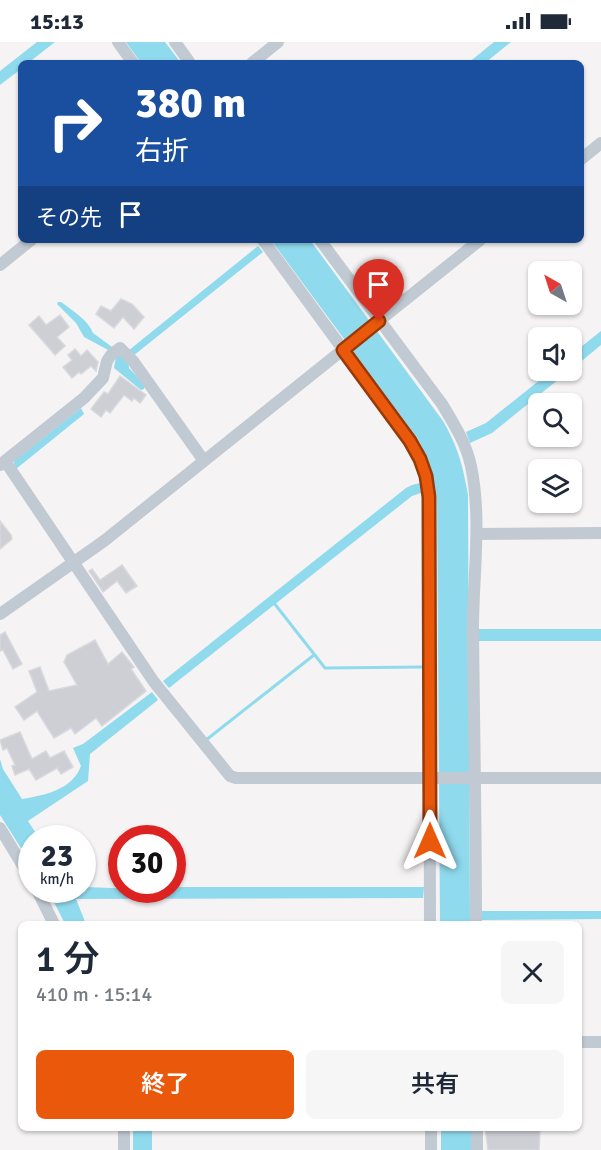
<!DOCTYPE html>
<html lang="ja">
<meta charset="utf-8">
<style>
body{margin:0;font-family:Signika,"Noto Sans JP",sans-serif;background:#f6f6f7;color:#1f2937;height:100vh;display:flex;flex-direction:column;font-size:22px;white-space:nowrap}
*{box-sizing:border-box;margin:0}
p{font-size:20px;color:#747a83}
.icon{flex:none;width:33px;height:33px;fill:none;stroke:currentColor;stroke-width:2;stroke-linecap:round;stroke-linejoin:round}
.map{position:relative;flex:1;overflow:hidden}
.panel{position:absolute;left:18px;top:879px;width:564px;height:210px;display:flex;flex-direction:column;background:#fff;border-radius:9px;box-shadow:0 2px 4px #0004}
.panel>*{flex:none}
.banner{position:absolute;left:18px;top:18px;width:566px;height:183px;border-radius:9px;box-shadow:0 2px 4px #0004;background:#1a4fa0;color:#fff;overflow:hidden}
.needle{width:39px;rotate:321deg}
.tools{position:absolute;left:528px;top:219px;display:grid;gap:12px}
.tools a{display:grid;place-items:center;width:54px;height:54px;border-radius:9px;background:#fff;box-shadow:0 2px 4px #0004;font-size:30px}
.speed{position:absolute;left:18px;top:783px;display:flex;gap:12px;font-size:30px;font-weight:700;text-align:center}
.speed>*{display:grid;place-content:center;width:78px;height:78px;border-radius:50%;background:#fff;box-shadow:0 2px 4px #0004;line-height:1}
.speed small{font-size:15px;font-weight:400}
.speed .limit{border:9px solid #d22;background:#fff;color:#111}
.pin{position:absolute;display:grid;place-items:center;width:51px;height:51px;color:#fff;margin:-62px -26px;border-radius:50% 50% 50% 0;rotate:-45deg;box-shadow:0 0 6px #0007}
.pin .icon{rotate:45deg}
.me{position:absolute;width:66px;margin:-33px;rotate:0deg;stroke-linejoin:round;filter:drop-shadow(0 0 4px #0008)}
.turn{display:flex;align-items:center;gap:21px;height:126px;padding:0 18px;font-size:27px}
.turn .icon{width:78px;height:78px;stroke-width:2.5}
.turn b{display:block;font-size:42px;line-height:51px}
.then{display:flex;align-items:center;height:57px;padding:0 18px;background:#0003;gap:12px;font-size:22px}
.round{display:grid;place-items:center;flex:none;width:63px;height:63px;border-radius:9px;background:#f6f6f7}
.summary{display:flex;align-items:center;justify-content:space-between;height:102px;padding:0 18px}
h1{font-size:36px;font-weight:600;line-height:45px}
.cta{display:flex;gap:12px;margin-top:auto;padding:12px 18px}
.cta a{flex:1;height:69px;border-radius:9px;background:#ea580c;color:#fff;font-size:24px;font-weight:600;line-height:69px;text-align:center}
.cta a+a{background:#f6f6f7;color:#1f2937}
.status{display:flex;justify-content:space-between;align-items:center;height:42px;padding:0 30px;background:#fff;direction:ltr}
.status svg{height:16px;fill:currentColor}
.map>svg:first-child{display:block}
.water{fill:#90daee}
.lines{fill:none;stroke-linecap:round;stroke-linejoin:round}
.stream{stroke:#90daee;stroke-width:3}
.building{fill:#cdcfd5;stroke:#d7d9de;stroke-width:1.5}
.minor{stroke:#c1cad2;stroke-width:12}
.route-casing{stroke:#983908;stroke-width:15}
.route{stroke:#ea580c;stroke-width:10}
</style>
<div class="status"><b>15:13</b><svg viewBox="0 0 49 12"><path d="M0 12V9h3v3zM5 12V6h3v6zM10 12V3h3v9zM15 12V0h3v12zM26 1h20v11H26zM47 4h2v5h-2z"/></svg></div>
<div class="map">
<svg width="601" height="1108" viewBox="0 0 601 1108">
<rect width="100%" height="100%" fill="#f5f3f3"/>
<path class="water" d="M 37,0 L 55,0 L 28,21 L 21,21 L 21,27 L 0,43 L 0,29 Z
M 126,0 L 165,0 L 181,21 L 141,21 Z
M 494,0 L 511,0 L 485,21 L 468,21 Z
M 271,198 L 310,198 L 443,379 C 458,405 463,424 468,453 L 470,882 L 440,882 L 437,457 C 434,435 429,417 418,397 Z
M 258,204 L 263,210 L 128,318 L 129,326 L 145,343 L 144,347 L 141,348 L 114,326 L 116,315 L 110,309 L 84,295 L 76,281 L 57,262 L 58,260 L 61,260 C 72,268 88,278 93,291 L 123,313 Z
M 601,289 L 601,303 L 572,327 L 572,312 Z
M 551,329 L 569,329 L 492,391 L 470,401 L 466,390 L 486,381 Z
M 81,366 L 84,372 L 16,427 L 14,424 L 14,419 Z
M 420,441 L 421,451 L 412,454 L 169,646 L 163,639 L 406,446 L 412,443 Z
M 479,587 L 601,587 L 601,599 L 479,599 Z
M 152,650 L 158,658 L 90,712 L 88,739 L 28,779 L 39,796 L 32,796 L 31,822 L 0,773 L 0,717 L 3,727 L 22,757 C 45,753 72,748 81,724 L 73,706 L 83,702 Z
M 83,845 L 172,848 L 173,845 L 424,845 L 423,856 L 76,857 L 86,882 L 65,882 L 48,848 L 82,848 Z
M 480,869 L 601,869 L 601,877 L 479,878 Z
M 133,1086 L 152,1086 L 152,1108 L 133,1108 Z
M 441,1086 L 471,1086 L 471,1108 L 441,1108 Z"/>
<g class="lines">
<path class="stream" d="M 274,561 L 325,626 L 423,625
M 206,698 L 314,613"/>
</g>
<path class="building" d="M 121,257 L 132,262 L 144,275 L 134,287 L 123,275 L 114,286 L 96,272 L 101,264 L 111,269 Z
M 60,273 L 69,285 L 57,295 L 65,304 L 55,313 L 29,283 L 39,274 L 46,283 Z
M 75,307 L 81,314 L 87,308 L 98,320 L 96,329 L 91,324 L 81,332 L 79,330 L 72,336 L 63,325 L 72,318 L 68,313 Z
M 120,334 L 146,353 L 140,361 L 134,356 L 132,359 L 124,353 L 110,371 L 106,368 L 101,375 L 91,367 L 104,350 L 108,352 Z
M 0,479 L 11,493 L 12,497 L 0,507 Z
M 122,523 L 137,544 L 126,551 L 117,539 L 103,550 L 89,529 L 92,527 L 100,538 Z
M 5,590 L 22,622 L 13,627 L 3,608 L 0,609 L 0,593 Z
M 95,598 L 108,622 L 122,610 L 134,625 L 131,627 L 146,649 L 102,684 L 96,676 L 75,692 L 71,686 L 54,696 L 37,669 L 24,678 L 15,665 L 37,650 L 29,629 L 40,625 L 49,649 L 77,643 L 64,620 L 67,613 Z
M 20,690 L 32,717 L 46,709 L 50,716 L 64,709 L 73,725 L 61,732 L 57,726 L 36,738 L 29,727 L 15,733 L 12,724 L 15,723 L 7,706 L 3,708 L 0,698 Z
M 485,1086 L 540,1086 L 539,1108 L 488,1108 Z"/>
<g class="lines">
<path class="minor" d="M 118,0 L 133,21
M 175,0 L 190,21
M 252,21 L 278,0
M 580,118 L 601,101
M 263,198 L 410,399 C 421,417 426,434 429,455 L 430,882
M 320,198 L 442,362 C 454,382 466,401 471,424 C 482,477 473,533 473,587 C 474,685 476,784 476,882
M 0,223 L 31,198
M 5,419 L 154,640 L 230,734 L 236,736 L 601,736
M 0,423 L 84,356 L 103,336 L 107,319 L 111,313 L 120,306 L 133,319 L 204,419
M 477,492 L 601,491
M 0,572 L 104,499 L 480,198
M 0,786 L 32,839
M 37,848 L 54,882
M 579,1000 L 601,1000
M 431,1086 L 431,1108
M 477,1086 L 477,1108
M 124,1108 L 124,1086"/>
</g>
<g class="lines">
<defs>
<path id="route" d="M 379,279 L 343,308 L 410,399 L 420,417 L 426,434 L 429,455 L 430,799"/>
</defs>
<use href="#route" class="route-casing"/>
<use href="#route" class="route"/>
</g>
</svg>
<div class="tools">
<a><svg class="needle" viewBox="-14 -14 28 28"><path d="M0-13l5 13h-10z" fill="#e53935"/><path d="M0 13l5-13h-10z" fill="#747a83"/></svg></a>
<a><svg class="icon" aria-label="sound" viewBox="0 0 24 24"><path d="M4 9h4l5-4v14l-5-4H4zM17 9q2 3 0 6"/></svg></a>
<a><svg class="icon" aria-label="search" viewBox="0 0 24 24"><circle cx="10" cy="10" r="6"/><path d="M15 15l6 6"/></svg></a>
<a><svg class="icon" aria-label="layers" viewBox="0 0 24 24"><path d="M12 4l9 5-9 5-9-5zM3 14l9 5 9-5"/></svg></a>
</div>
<div class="speed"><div>23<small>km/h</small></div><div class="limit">30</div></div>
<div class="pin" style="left:379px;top:279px;background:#d93025"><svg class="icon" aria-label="arrive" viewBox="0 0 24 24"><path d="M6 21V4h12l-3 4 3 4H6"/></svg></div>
<svg class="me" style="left:430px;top:799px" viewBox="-20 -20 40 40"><path d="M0-17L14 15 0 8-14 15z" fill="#ea580c" stroke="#fff" stroke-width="4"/></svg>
<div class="banner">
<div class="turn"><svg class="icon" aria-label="right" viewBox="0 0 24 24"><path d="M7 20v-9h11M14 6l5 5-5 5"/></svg><div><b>380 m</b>右折</div></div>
<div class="then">その先<svg class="icon" aria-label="arrive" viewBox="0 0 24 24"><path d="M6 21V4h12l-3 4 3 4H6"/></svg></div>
</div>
<section class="panel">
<div class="summary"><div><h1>1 分</h1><p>410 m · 15:14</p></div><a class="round"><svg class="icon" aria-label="close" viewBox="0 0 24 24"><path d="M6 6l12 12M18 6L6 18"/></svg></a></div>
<div class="cta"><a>終了</a><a>共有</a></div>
</section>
</div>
